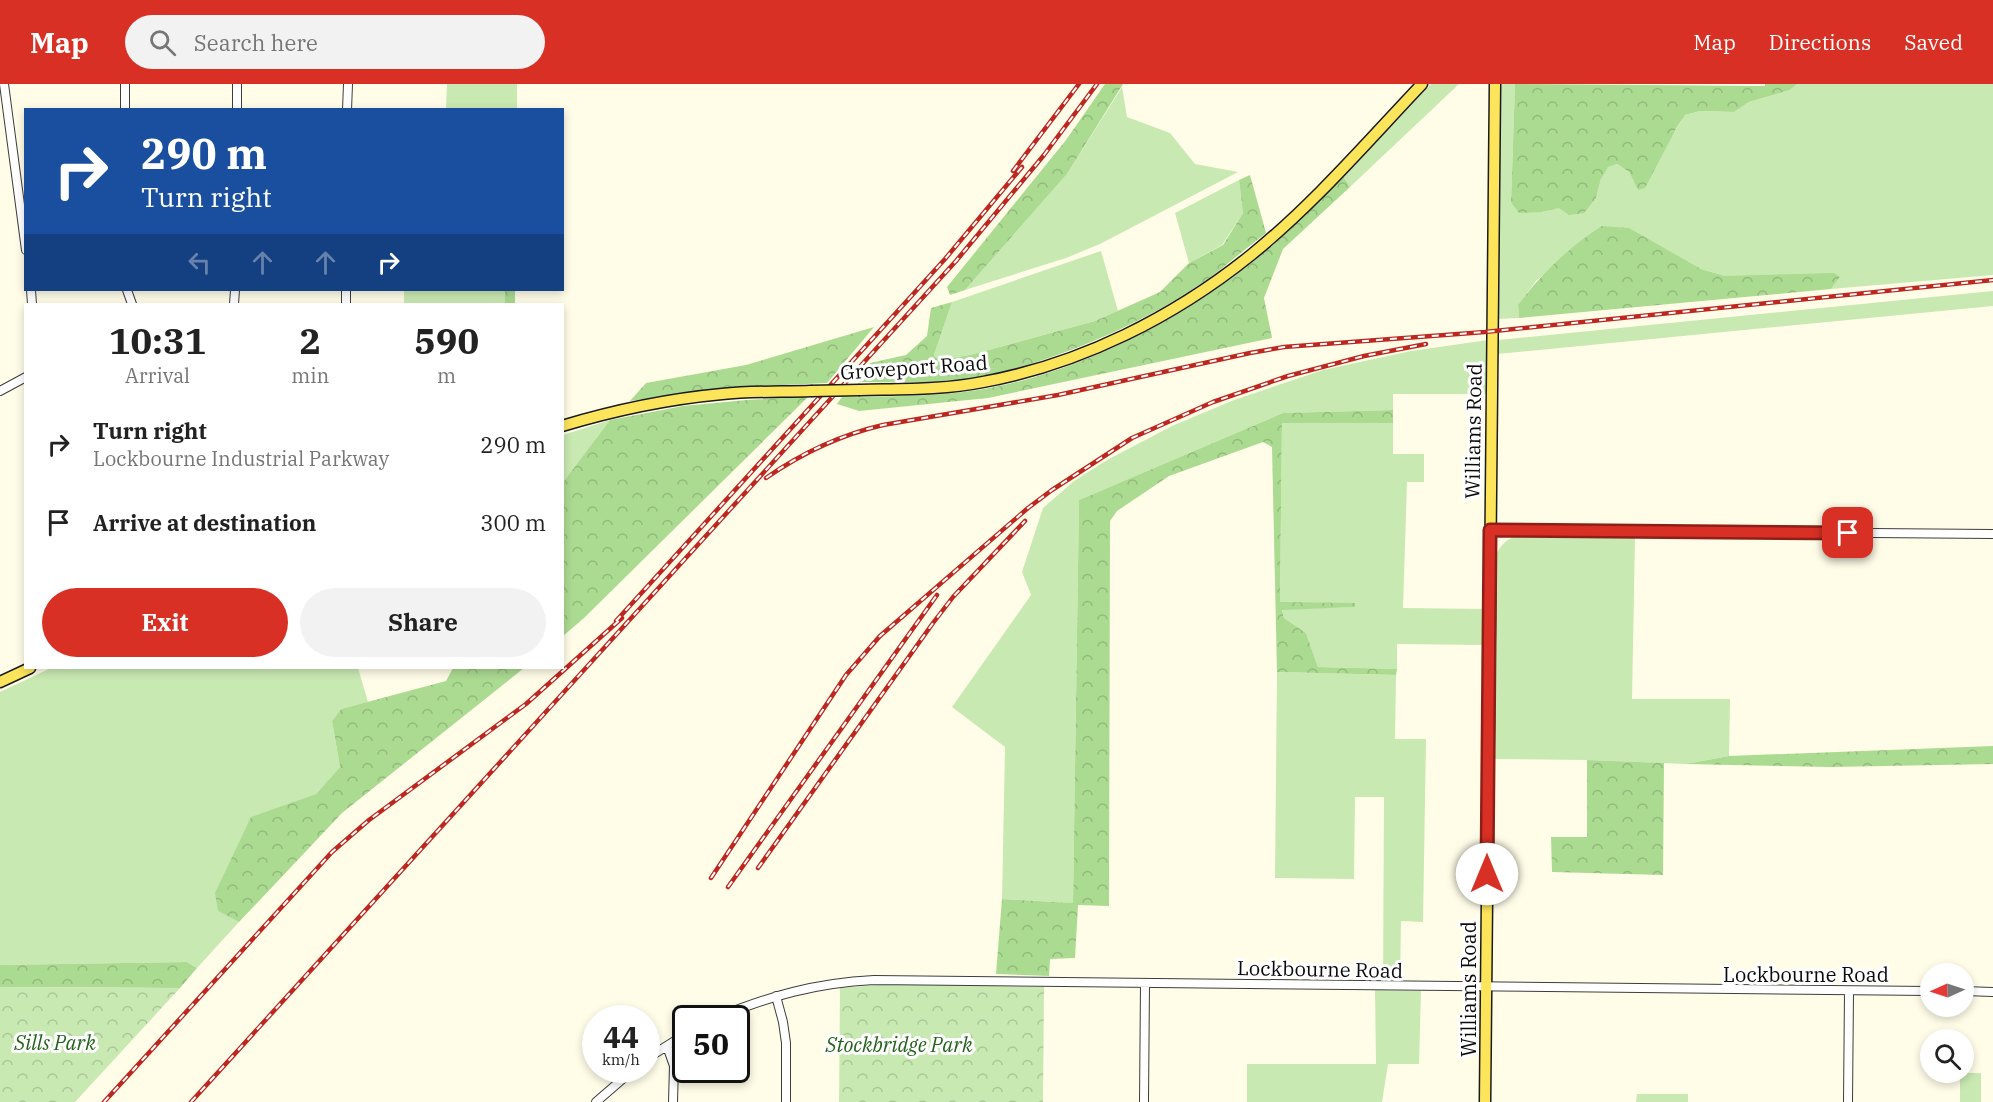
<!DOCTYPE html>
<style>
body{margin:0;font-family:"IBM Plex Serif",serif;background:#f2f2f2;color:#222;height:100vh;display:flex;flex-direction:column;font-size:22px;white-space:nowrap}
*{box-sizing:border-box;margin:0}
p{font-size:20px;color:#767676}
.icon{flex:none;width:33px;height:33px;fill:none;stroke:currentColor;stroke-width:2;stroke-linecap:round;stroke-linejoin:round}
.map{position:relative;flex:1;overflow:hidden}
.details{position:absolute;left:24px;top:219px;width:540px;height:366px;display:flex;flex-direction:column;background:#fff;border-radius:0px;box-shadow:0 3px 9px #0003}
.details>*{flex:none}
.banner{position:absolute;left:24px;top:24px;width:540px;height:183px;border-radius:0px;box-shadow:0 3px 9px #0003;background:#1a4fa0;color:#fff;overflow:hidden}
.needle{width:39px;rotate:267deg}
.fabs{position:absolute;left:1920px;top:879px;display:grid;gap:12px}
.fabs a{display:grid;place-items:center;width:54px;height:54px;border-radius:50%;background:#fff;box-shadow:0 3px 9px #0003;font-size:30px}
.speed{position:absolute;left:582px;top:921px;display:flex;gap:12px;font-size:30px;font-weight:700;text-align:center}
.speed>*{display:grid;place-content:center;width:78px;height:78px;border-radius:50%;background:#fff;box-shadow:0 3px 9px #0003;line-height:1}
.speed small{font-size:15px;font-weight:400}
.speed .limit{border:3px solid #111;border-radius:9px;background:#fff;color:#111}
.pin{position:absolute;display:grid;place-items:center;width:51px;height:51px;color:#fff;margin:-26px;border-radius:12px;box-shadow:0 3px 9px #0006}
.me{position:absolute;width:66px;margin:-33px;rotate:0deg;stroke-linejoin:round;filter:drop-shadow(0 0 4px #0008)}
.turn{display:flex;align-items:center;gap:21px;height:126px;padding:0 18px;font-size:27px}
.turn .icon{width:78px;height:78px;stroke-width:2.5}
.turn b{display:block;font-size:42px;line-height:51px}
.lanes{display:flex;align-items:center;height:57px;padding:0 18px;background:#0003;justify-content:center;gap:30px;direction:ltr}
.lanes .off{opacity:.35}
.eta{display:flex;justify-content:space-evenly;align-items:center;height:102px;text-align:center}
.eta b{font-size:36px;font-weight:700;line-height:42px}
.action{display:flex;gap:12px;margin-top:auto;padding:12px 18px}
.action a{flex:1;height:69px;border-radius:36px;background:#d93025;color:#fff;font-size:24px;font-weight:700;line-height:69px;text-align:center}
.action a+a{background:#f2f2f2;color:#222}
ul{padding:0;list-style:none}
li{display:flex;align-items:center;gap:18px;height:78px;padding:0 18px}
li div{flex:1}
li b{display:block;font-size:22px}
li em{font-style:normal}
header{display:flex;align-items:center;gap:36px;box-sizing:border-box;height:84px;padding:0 30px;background:#d93025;color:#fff}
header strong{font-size:28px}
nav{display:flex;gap:33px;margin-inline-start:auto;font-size:21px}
.search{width:420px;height:54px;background:#f2f2f2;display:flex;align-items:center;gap:15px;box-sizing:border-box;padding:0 21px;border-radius:33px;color:#767676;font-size:22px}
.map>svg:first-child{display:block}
.grass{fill:#c9e9b2}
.forest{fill:url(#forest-crowns)}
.park{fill:url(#park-crowns)}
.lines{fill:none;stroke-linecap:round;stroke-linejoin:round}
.minor-casing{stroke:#3d3d3d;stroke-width:10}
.major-casing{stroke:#1b1b1b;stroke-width:13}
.minor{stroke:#fff;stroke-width:8}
.major{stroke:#fce45b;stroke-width:10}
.rail-casing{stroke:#bc2720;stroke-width:4.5}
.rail{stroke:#fff;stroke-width:2;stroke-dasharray:7;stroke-linecap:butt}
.major-bridge-casing{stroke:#1b1b1b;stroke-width:13;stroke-linecap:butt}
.major-bridge{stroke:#fce45b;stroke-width:10}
.route-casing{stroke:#8d1f18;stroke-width:15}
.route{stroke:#d93025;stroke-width:10}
.labels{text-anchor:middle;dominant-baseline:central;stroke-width:6;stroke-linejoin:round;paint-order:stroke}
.street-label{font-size:20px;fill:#0a0a0a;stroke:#fff}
.park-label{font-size:20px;font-style:italic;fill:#23621a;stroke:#fff}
</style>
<header>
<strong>Map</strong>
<div class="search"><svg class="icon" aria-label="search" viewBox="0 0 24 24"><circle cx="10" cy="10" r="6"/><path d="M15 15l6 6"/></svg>Search here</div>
<nav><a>Map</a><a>Directions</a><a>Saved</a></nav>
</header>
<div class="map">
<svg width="1993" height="1018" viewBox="0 0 1993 1018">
<defs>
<pattern id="forest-crowns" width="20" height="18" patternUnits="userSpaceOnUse" patternTransform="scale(1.5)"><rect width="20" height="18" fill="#abda91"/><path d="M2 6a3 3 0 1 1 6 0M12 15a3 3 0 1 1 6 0" fill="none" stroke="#92ba7c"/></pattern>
<pattern id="park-crowns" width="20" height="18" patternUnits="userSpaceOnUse" patternTransform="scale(1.5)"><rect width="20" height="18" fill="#c9e9b2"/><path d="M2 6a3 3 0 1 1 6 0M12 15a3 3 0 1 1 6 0" fill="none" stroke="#abc698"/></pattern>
</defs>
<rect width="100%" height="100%" fill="#fffde8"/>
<path class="grass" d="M 447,0 L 517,0 L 517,25 L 446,25 Z
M 1431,0 L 1459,0 L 1350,103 L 1343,92 Z
M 1499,0 L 1515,0 L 1511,118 L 1542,128 L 1596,114 L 1601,95 L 1607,83 L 1617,80 L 1629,88 L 1638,106 L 1685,31 L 1700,27 L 1734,28 L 1749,18 L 1790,6 L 1797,0 L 1993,0 L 1993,191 L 1831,205 L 1840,193 L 1725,192 L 1701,185 L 1558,178 L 1536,197 L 1518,221 L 1519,234 L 1497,235 Z
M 1122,3 L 1127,33 L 1170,49 L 1195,80 L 1238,88 L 1100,160 L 1066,174 L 965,206 L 1067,90 Z
M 1239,96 L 1243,129 L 1222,161 L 1189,179 L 1175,129 Z
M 1101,167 L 1118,227 L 1095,237 L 970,271 L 938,276 L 934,271 L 952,218 Z
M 404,206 L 505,206 L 505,220 L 404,220 Z
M 1993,207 L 1993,222 L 1497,270 L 1498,256 Z
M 1488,256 L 1487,310 L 1393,310 L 1393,326 L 1283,329 L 1079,416 L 1073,819 L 1002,815 L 1005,663 L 952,623 L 1031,511 L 1022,488 L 1043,424 L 1074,397 L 1107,376 L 1172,342 L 1234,316 L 1323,286 L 1411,267 Z
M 610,336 L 563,400 L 563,351 Z
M 1282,339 L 1393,339 L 1393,370 L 1424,370 L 1424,398 L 1407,398 L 1403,524 L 1484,525 L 1484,561 L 1397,560 L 1397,585 L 1318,583 L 1306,549 L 1284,534 L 1282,525 L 1354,523 L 1280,519 Z
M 1519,452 L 1635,453 L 1632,615 L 1730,615 L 1729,672 L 1686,680 L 1587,676 L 1491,675 L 1496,471 C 1501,460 1507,454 1519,452 Z
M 51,584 L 358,584 L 368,618 L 341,625 L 332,637 L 340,683 L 316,710 L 251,734 L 219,827 L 239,838 L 197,884 L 187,878 L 0,881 L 0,608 Z
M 1277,588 L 1396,591 L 1395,655 L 1426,655 L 1423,838 L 1401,837 L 1400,896 L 1383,896 L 1384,713 L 1355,713 L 1354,795 L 1275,794 Z
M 1375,906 L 1421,907 L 1419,980 L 1388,980 L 1382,1018 L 1247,1018 L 1247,980 L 1376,980 Z
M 1960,989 L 1981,989 L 1981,1018 L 1960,1018 Z
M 1637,1010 L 1688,1010 L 1688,1018 L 1636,1018 Z"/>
<path class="forest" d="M 1105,0 L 1123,0 L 1067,90 L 965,206 L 950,211 L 947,203 L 1066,56 Z
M 1515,0 L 1765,2 L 1765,0 L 1797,0 L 1790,6 L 1749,18 L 1734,28 L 1700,27 L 1685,31 L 1677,43 L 1645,104 L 1638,106 L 1629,88 L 1617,80 L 1608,83 L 1601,95 L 1596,114 L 1584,129 L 1569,131 L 1559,124 L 1542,128 L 1519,129 L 1511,118 Z
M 1250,91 L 1266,149 C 1250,161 1235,174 1220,186 C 1156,235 1057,278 978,293 C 939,300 898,298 859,298 L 870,279 L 906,271 L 927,252 L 931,224 L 952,218 L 934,271 L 938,276 L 970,271 L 1095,237 L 1160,208 L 1189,179 L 1223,161 L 1243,129 L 1239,96 Z
M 1343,92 L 1350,103 L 1283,165 L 1264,214 L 1272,254 L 988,314 L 859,327 L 837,320 L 842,313 C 887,312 933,313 978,306 C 1083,289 1191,231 1272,162 C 1297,140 1320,115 1343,92 Z
M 1602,142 L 1629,144 L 1701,185 L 1725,192 L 1834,189 L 1840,193 L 1831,205 L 1519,234 L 1518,221 C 1540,191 1570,162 1602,142 Z
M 505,206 L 515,206 L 515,220 L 505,220 Z
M 874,243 L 827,299 L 721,304 L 630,317 L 646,299 L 746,281 Z
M 809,312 L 584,534 L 563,552 L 562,400 L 610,336 L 683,322 L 747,316 Z
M 1393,326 L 1393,339 L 1282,339 L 1280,518 L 1355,519 L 1355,523 L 1282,526 L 1284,534 L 1306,549 L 1318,583 L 1397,585 L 1396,591 L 1277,588 L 1272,363 L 1263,358 L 1169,392 L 1117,427 L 1110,437 L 1109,822 L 1078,821 L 1075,874 L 1050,875 L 1049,892 L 996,890 L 1002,815 L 1073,819 L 1079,416 L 1283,329 Z
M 453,584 L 524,584 L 342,729 L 239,838 L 218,827 L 215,809 L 251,733 L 316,710 L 340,683 L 332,637 L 341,625 L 446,597 Z
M 1993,662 L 1993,680 L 1830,683 L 1686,680 L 1729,672 Z
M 1587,676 L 1664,679 L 1663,791 L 1552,788 L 1551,753 L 1587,753 Z
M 187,878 L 197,884 L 180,904 L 0,903 L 0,881 Z"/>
<path class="park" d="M 889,900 L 1044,903 L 1043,1018 L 839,1018 L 840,904 Z
M 0,903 L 180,904 L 75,1018 L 0,1018 Z"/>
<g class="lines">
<defs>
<path id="minor" d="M 4,0 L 26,166
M 125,26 L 125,0
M 237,26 L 237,0
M 347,26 L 348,0
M 31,206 L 32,220
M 127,206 L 132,220
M 234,220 L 235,206
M 346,220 L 346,206
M 0,307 L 26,293
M 1490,446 L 1993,450
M 1964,907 L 1993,908
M 776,912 L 783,938 L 786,959 L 786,1018
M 716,934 C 770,912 815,899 874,896 L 1930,907
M 667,962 L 674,982 L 673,1018
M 646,975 L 686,950
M 596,1018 L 633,986
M 1144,1018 L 1145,899
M 1848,1018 L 1849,907"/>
<path id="major" d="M 860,306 C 901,305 943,306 983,298 C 1081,280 1174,233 1251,171 C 1314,120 1367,58 1422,0
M 562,342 C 615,326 668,315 722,310 C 752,307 781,308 811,307
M 0,598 L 30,584
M 1485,1018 L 1495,0"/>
</defs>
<use href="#minor" class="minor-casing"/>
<use href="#major" class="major-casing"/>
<use href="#minor" class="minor"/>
<use href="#major" class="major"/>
<defs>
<path id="rail" d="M 1013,87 L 1079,0
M 766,394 C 802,369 840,351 883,341 L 1058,311 L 1250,269 L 1284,263 L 1485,248 L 1993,196
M 616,537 L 945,175 L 1022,83
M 758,784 L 933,539 L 953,513 L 1025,437
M 711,794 L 846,591 L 880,552 L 1028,424 L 1052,406 L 1132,354 L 1213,318 L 1288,292 L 1364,272 L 1426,260
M 728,803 L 937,511
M 104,1018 L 332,768 L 369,736 L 526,620 L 622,534
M 191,1018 L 956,177 L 1044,71 L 1097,0"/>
</defs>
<use href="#rail" class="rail-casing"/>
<use href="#rail" class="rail"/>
<defs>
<path id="major-bridge" d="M 811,307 L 860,306"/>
</defs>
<use href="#major-bridge" class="major-bridge-casing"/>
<use href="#major-bridge" class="major-bridge"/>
</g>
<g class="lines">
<defs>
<path id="route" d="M 1487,790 L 1490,446 L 1848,449"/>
</defs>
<use href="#route" class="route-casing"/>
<use href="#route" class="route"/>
</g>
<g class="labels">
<g class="street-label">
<text transform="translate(914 283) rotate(-4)">Groveport Road</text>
<text transform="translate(1473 347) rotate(-89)">Williams Road</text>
<text transform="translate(1320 885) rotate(1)">Lockbourne Road</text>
<text x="1806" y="890">Lockbourne Road</text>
<text transform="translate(1468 905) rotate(-90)">Williams Road</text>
</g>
<g class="park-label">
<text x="55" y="958">Sills Park</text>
<text x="899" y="960">Stockbridge Park</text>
</g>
</g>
</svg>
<div class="fabs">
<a><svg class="needle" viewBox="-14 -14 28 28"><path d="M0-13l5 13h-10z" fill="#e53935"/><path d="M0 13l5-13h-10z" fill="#767676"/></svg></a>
<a><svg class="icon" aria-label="search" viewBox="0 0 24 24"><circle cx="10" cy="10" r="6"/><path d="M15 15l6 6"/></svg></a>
</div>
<div class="speed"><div>44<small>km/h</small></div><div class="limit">50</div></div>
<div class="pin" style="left:1848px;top:449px;background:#d93025"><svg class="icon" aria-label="arrive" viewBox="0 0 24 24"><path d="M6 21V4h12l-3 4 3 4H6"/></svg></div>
<svg class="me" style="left:1487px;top:790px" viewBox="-20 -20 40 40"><circle r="19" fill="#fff"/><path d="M0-13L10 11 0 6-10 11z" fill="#d93025"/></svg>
<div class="banner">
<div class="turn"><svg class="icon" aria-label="right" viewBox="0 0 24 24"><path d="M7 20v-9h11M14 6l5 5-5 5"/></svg><div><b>290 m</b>Turn right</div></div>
<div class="lanes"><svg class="icon off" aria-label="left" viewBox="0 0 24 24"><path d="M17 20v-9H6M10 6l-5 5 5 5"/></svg><svg class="icon off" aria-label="ahead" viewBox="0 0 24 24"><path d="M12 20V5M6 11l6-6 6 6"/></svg><svg class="icon off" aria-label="ahead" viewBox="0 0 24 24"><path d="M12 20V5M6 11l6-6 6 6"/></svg><svg class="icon" aria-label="right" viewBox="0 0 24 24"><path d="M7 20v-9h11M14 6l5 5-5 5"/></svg></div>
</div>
<section class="details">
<div class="eta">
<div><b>10:31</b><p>Arrival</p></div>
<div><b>2</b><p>min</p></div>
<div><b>590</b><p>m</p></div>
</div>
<ul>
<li><svg class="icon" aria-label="right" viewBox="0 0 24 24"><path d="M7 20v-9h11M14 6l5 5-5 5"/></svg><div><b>Turn right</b><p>Lockbourne Industrial Parkway</p></div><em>290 m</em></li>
<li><svg class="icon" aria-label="arrive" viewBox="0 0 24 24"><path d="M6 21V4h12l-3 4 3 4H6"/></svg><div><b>Arrive at destination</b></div><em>300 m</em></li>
</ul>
<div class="action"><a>Exit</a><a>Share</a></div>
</section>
</div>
